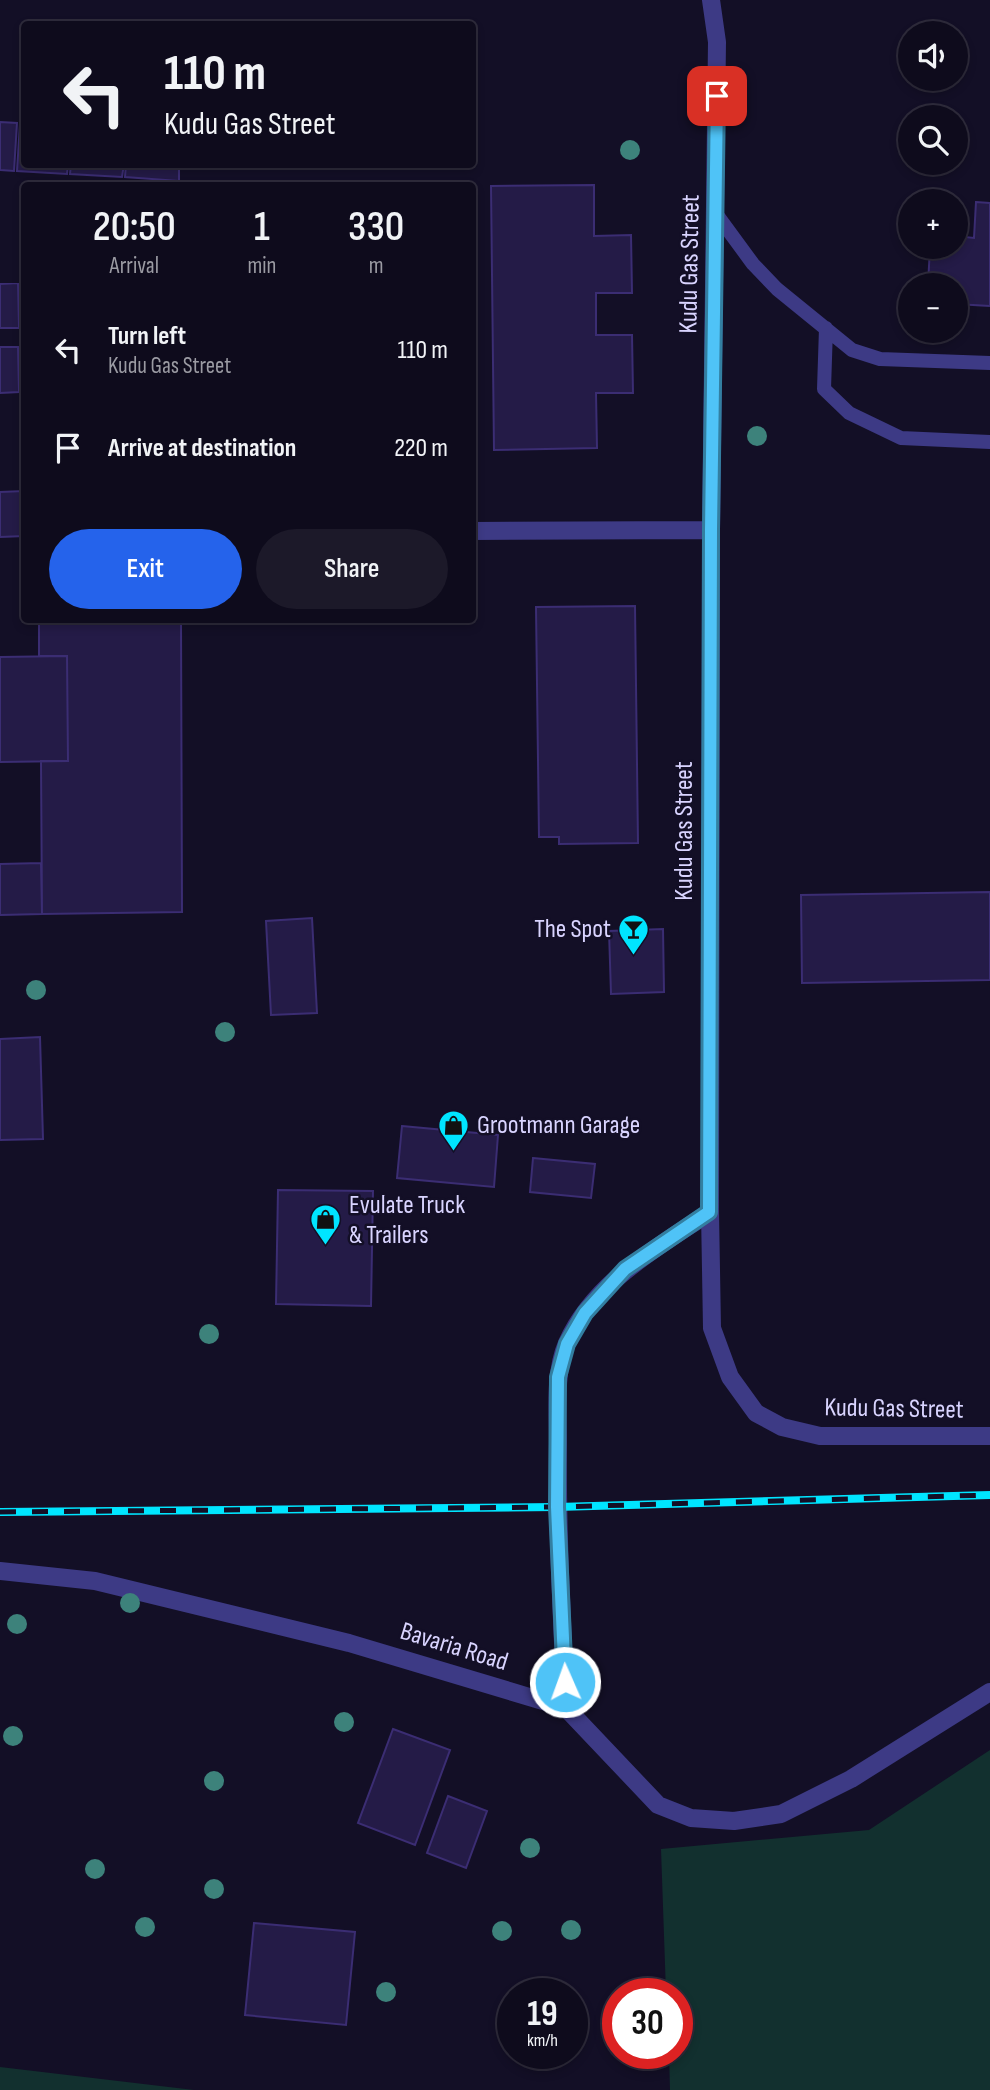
<!DOCTYPE html>
<meta charset="utf-8">
<style>
body{margin:0;font-family:"Sofia Sans Condensed",sans-serif;background:#1c1929;color:#f1f3f6;height:100vh;display:flex;flex-direction:column;font-size:26px;white-space:nowrap}
*{box-sizing:border-box;margin:0}
p{font-size:23px;color:#9b9ba3}
.icon{flex:none;width:38px;height:38px;fill:none;stroke:currentColor;stroke-width:2;stroke-linecap:round;stroke-linejoin:round}
.map{position:relative;flex:1;overflow:hidden}
.panel{position:absolute;left:21px;top:182px;width:455px;height:441px;display:flex;flex-direction:column;background:#0e0b1c;border-radius:7px;box-shadow:0 4px 10px #0003,0 0 0 2px #2e2b3b}
.panel>*{flex:none}
.guide{position:absolute;left:21px;top:21px;width:455px;height:147px;border-radius:7px;box-shadow:0 4px 10px #0003,0 0 0 2px #2e2b3b;background:#0e0b1c;color:#f1f3f6;overflow:hidden}
.controls{position:absolute;left:898px;top:21px;display:grid;gap:14px}
.controls a{display:grid;place-items:center;width:70px;height:70px;border-radius:50%;background:#0e0b1c;box-shadow:0 4px 10px #0003,0 0 0 2px #2e2b3b;font-size:35px}
.speed{position:absolute;left:497px;top:1978px;display:flex;gap:14px;font-size:35px;font-weight:700;text-align:center}
.speed>*{display:grid;place-content:center;width:91px;height:91px;border-radius:50%;background:#0e0b1c;box-shadow:0 4px 10px #0003,0 0 0 2px #2e2b3b;line-height:1}
.speed small{font-size:18px;font-weight:400}
.speed .limit{border:10px solid #d22;background:#fff;color:#111}
.pin{position:absolute;display:grid;place-items:center;width:60px;height:60px;color:#fff;margin:-30px;border-radius:14px;box-shadow:0 4px 10px #0006}
.me{position:absolute;width:77px;margin:-38px;rotate:358deg;stroke-linejoin:round;filter:drop-shadow(0 0 5px #0008)}
.turn{display:flex;align-items:center;gap:24px;height:147px;padding:0 28px;font-size:32px}
.turn .icon{width:91px;height:91px;stroke-width:2.5}
.turn b{display:block;font-size:49px;line-height:60px}
.eta{display:flex;justify-content:space-evenly;align-items:center;height:119px;text-align:center}
.eta b{font-size:42px;font-weight:600;line-height:49px}
.button{display:flex;gap:14px;margin-top:auto;padding:14px 28px}
.button a{flex:1;height:80px;border-radius:42px;background:#2563eb;color:#fff;font-size:28px;font-weight:600;line-height:80px;text-align:center}
.button a+a{background:#1c1929;color:#f1f3f6}
ul{padding:0;list-style:none}
li{display:flex;align-items:center;gap:21px;height:98px;padding:0 28px}
li div{flex:1}
li b{display:block;font-size:26px}
li em{font-style:normal}
.map>svg:first-child{display:block}
.green{fill:#12302f}
.building{fill:#241b47;stroke:#3b2d73;stroke-width:2}
.lines{fill:none;stroke-linecap:round;stroke-linejoin:round}
.lane{stroke:#3d3a85;stroke-width:14}
.street{stroke:#3d3a85;stroke-width:18}
.rail-casing{stroke:#00e5ff;stroke-width:8}
.rail{stroke:#130f26;stroke-width:5;stroke-dasharray:16;stroke-linecap:butt}
.tree{fill:#3d827b}
.route-casing{stroke:#337fa1;stroke-width:18}
.route{stroke:#4fc3f7;stroke-width:12}
.labels{text-anchor:middle;dominant-baseline:central;stroke-width:5;stroke-linejoin:round;paint-order:stroke}
.street-label{font-size:26px;fill:#d9d4ff;stroke:#130f26}
.poi-label{font-size:26px;fill:#d9d4ff;stroke:#130f26;text-anchor:start}
</style>
<div class="map">
<svg width="990" height="2090" viewBox="0 0 990 2090">
<rect width="100%" height="100%" fill="#130f26"/>
<path class="green" d="M 990,1750 L 990,2090 L 670,2090 L 669,2053 L 677,2053 L 677,1993 L 666,1993 L 661,1849 L 869,1830 Z
M 0,2067 L 194,2090 L 0,2090 Z"/>
<path class="building" d="M 0,122 L 17,123 L 14,171 L 0,170 Z
M 20,124 L 24,124 L 24,164 L 68,164 L 67,174 L 17,171 Z
M 71,164 L 124,164 L 122,177 L 70,174 Z
M 126,164 L 179,164 L 179,181 L 125,177 Z
M 594,185 L 594,236 L 631,235 L 632,293 L 596,293 L 596,335 L 632,335 L 633,393 L 596,393 L 597,448 L 494,450 L 491,186 Z
M 976,202 L 990,203 L 990,306 L 956,304 L 956,285 L 928,285 L 930,247 L 956,247 L 956,236 L 974,238 Z
M 18,283 L 19,328 L 0,328 L 0,284 Z
M 20,283 L 24,283 L 24,328 L 22,328 Z
M 0,347 L 18,347 L 19,392 L 0,393 Z
M 24,491 L 24,536 L 0,537 L 0,492 Z
M 635,606 L 638,843 L 559,844 L 559,837 L 539,837 L 536,607 Z
M 39,620 L 181,620 L 182,912 L 42,914 L 41,761 L 68,761 L 67,656 L 39,656 Z
M 67,656 L 68,761 L 0,762 L 0,657 Z
M 41,863 L 42,914 L 0,915 L 0,864 Z
M 990,892 L 990,980 L 802,983 L 801,895 Z
M 312,918 L 317,1013 L 271,1015 L 266,921 Z
M 663,929 L 664,992 L 611,994 L 609,931 Z
M 40,1037 L 43,1139 L 0,1140 L 0,1039 Z
M 402,1126 L 498,1135 L 494,1187 L 397,1178 Z
M 533,1158 L 595,1164 L 591,1198 L 530,1192 Z
M 278,1190 L 373,1191 L 371,1306 L 276,1304 Z
M 393,1729 L 450,1750 L 415,1845 L 358,1823 Z
M 448,1796 L 487,1811 L 466,1868 L 427,1853 Z
M 254,1923 L 355,1932 L 346,2025 L 245,2015 Z"/>
<g class="lines">
<path class="lane" d="M 717,215 L 753,264 L 777,289 L 852,350 L 880,359 L 990,363
M 826,328 L 824,389 L 849,413 L 901,438 L 990,442"/>
<path class="street" d="M 711,0 L 717,42 L 711,530 L 710,1212 L 712,1328 L 730,1377 L 756,1413 L 782,1427 L 820,1436 L 990,1436
M 472,531 L 711,530
M 0,1571 L 95,1581 L 349,1643 L 566,1708 L 658,1805 L 691,1818 L 734,1821 L 781,1814 L 851,1779 L 990,1692
M 566,1708 C 562,1619 557,1531 558,1443 C 558,1410 554,1373 567,1343 C 594,1282 657,1248 710,1212"/>
<defs>
<path id="rail" d="M 0,1512 L 557,1507 L 990,1495"/>
</defs>
<use href="#rail" class="rail-casing"/>
<use href="#rail" class="rail"/>
</g>
<g class="tree">
<circle cx="630" cy="150" r="10"/>
<circle cx="757" cy="436" r="10"/>
<circle cx="36" cy="990" r="10"/>
<circle cx="225" cy="1032" r="10"/>
<circle cx="209" cy="1334" r="10"/>
<circle cx="130" cy="1603" r="10"/>
<circle cx="17" cy="1624" r="10"/>
<circle cx="344" cy="1722" r="10"/>
<circle cx="13" cy="1736" r="10"/>
<circle cx="214" cy="1781" r="10"/>
<circle cx="530" cy="1848" r="10"/>
<circle cx="95" cy="1869" r="10"/>
<circle cx="214" cy="1889" r="10"/>
<circle cx="145" cy="1927" r="10"/>
<circle cx="571" cy="1930" r="10"/>
<circle cx="502" cy="1931" r="10"/>
<circle cx="386" cy="1992" r="10"/>
</g>
<g class="lines">
<defs>
<path id="route" d="M 565,1682 L 557,1507 L 558,1377 L 567,1344 L 585,1313 L 625,1269 L 709,1212 L 711,530 L 717,96"/>
</defs>
<use href="#route" class="route-casing"/>
<use href="#route" class="route"/>
</g>
<defs>
<symbol id="bar-pin" viewBox="-11 -11 22 30"><path d="M0 17L-7.5 6A9.5 9.5 0 1 1 7.5 6Z" fill="#00e5ff" stroke="#130f26"/><path d="M-6-5H6L.8 .8V4.5H3.5V6h-7V4.5H-.8V.8Z" fill="#111"/></symbol>
<symbol id="shop-pin" viewBox="-11 -11 22 30"><path d="M0 17L-7.5 6A9.5 9.5 0 1 1 7.5 6Z" fill="#00e5ff" stroke="#130f26"/><path d="M-5-2.5h2.3a2.7 3.5 0 0 1 5.4 0H5L5.5 6h-11ZM-1.5-2.5h3a1.5 2.3 0 0 0-3 0Z" fill="#111"/></symbol>
</defs>
<g fill-rule="evenodd">
<use href="#bar-pin" x="616" y="912" width="35" height="47"/>
<use href="#shop-pin" x="436" y="1108" width="35" height="47"/>
<use href="#shop-pin" x="308" y="1202" width="35" height="47"/>
</g>
<g class="labels">
<g class="street-label">
<text transform="translate(690 264) rotate(-89)">Kudu Gas Street</text>
<text transform="translate(684 831) rotate(-90)">Kudu Gas Street</text>
<text transform="translate(894 1409) rotate(1)">Kudu Gas Street</text>
<text transform="translate(454 1647) rotate(17)">Bavaria Road</text>
</g>
<g class="poi-label">
<text x="611" y="929" text-anchor="end">The Spot</text>
<text x="477" y="1125">Grootmann Garage</text>
<text x="349" y="1205">Evulate Truck<tspan x="349" dy="30">&amp; Trailers</tspan></text>
</g>
</g>
</svg>
<div class="controls">
<a><svg class="icon" aria-label="sound" viewBox="0 0 24 24"><path d="M4 9h4l5-4v14l-5-4H4zM17 9q2 3 0 6"/></svg></a>
<a><svg class="icon" aria-label="search" viewBox="0 0 24 24"><circle cx="10" cy="10" r="6"/><path d="M15 15l6 6"/></svg></a>
<a>+</a>
<a>−</a>
</div>
<div class="speed"><div>19<small>km/h</small></div><div class="limit">30</div></div>
<div class="pin" style="left:717px;top:96px;background:#d93025"><svg class="icon" aria-label="arrive" viewBox="0 0 24 24"><path d="M6 21V4h12l-3 4 3 4H6"/></svg></div>
<svg class="me" style="left:565px;top:1682px" viewBox="-20 -20 40 40"><circle r="17" fill="#4fc3f7" stroke="#fff" stroke-width="3"/><path d="M0-11L8 9 0 5-8 9z" fill="#fff"/></svg>
<div class="guide">
<div class="turn"><svg class="icon" aria-label="left" viewBox="0 0 24 24"><path d="M17 20v-9H6M10 6l-5 5 5 5"/></svg><div><b>110 m</b>Kudu Gas Street</div></div>
</div>
<section class="panel">
<div class="eta">
<div><b>20:50</b><p>Arrival</p></div>
<div><b>1</b><p>min</p></div>
<div><b>330</b><p>m</p></div>
</div>
<ul>
<li><svg class="icon" aria-label="left" viewBox="0 0 24 24"><path d="M17 20v-9H6M10 6l-5 5 5 5"/></svg><div><b>Turn left</b><p>Kudu Gas Street</p></div><em>110 m</em></li>
<li><svg class="icon" aria-label="arrive" viewBox="0 0 24 24"><path d="M6 21V4h12l-3 4 3 4H6"/></svg><div><b>Arrive at destination</b></div><em>220 m</em></li>
</ul>
<div class="button"><a>Exit</a><a>Share</a></div>
</section>
</div>
